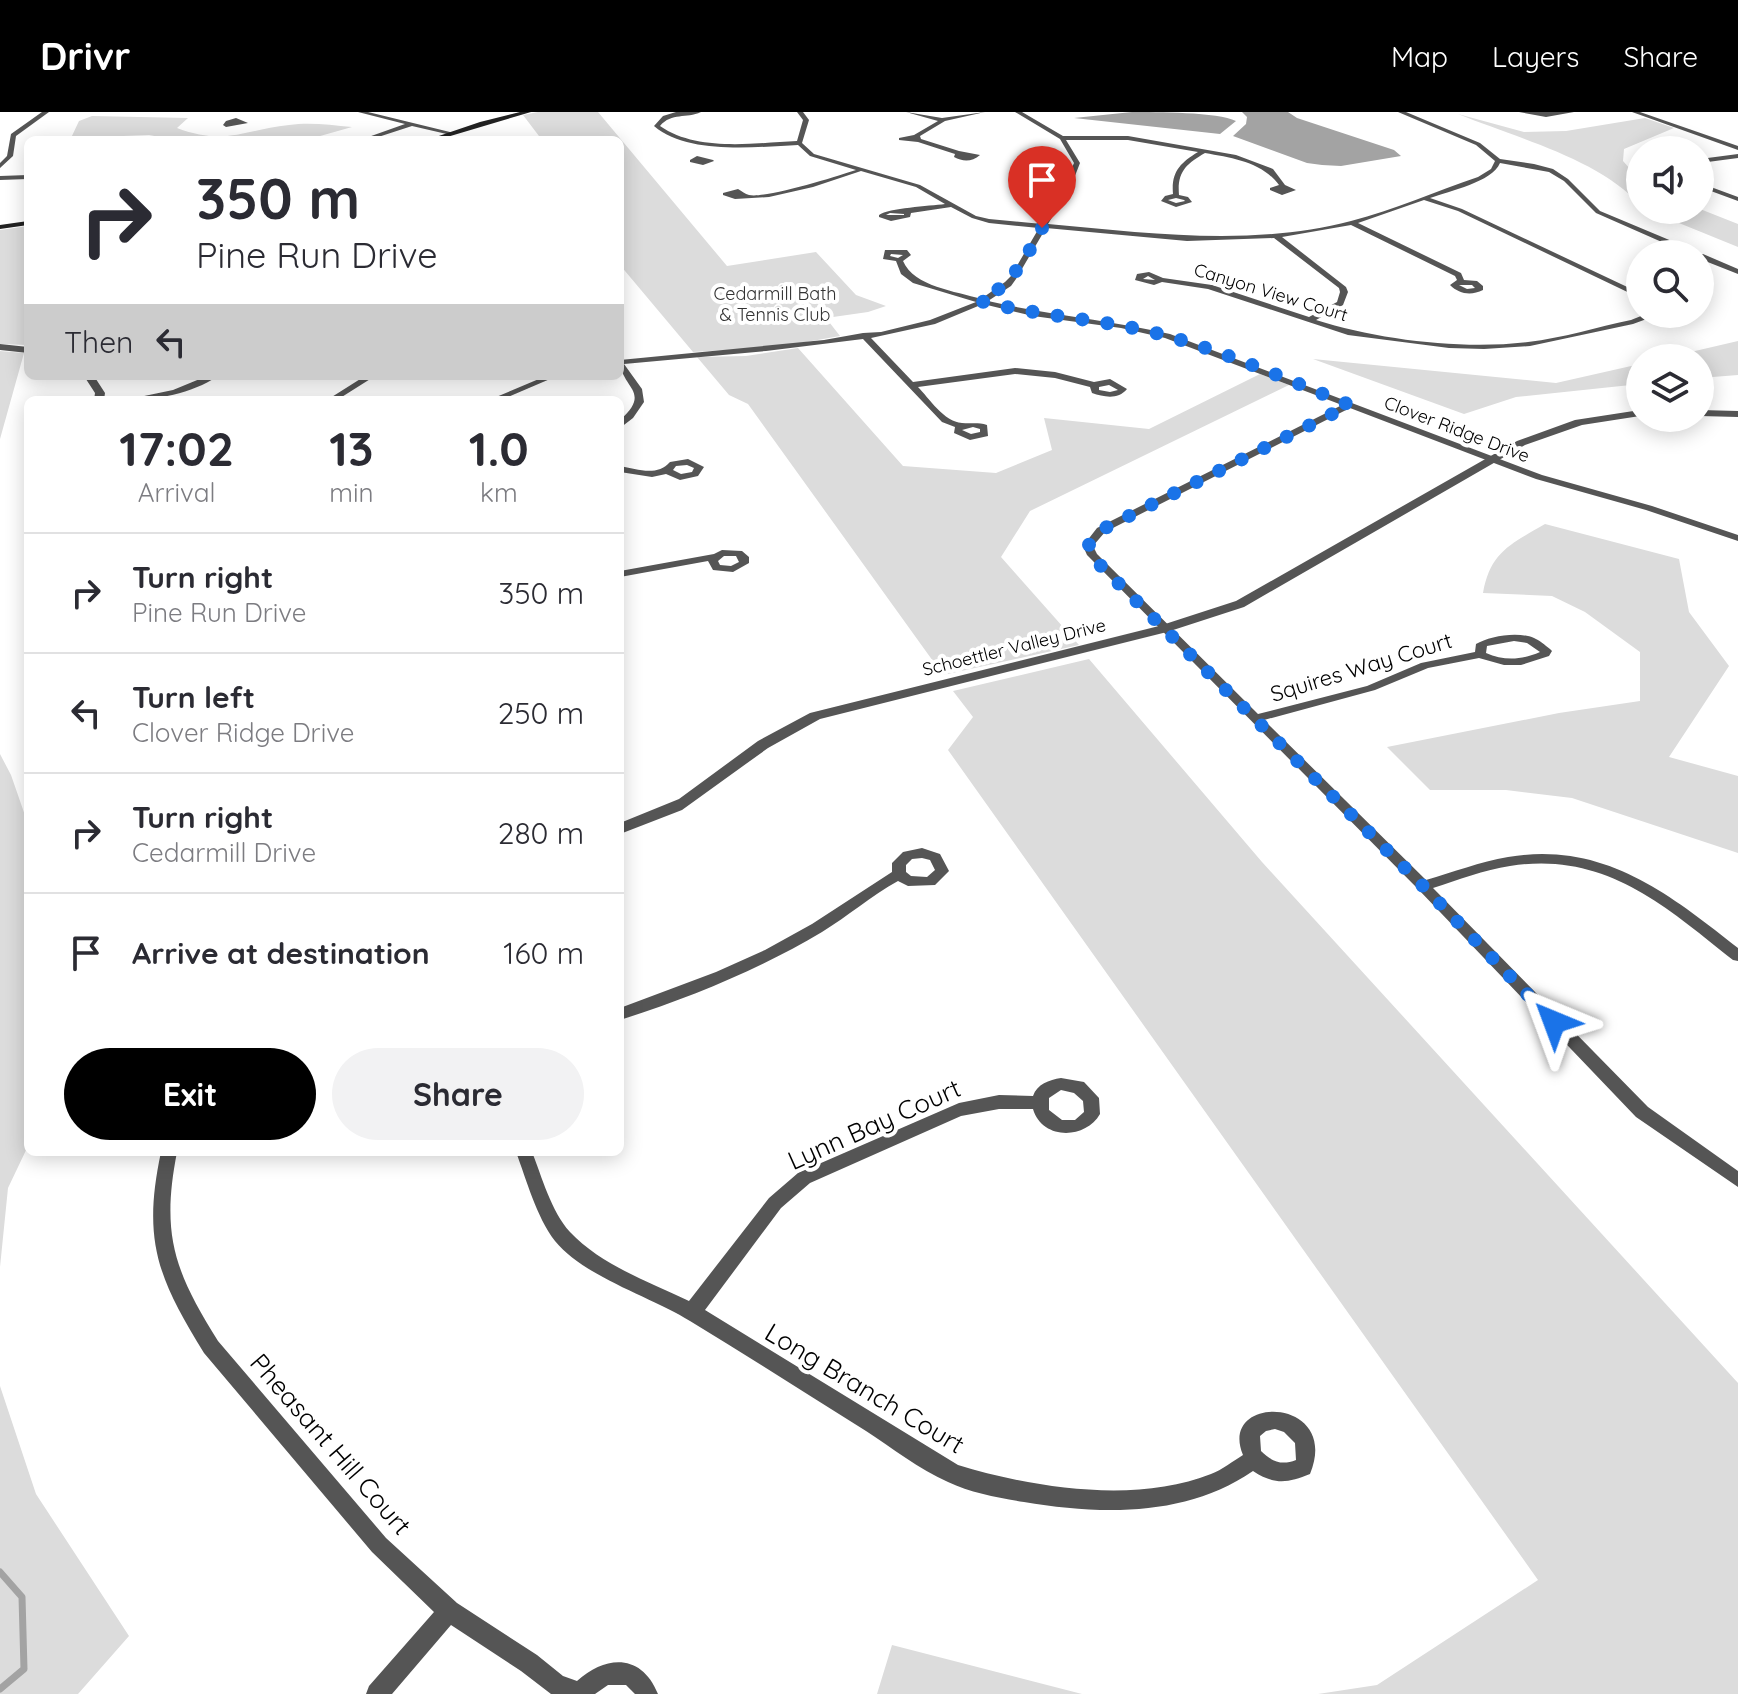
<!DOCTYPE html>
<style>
body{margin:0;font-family:Quicksand,sans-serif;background:#f2f2f3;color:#2b2b33;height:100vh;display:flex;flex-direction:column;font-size:30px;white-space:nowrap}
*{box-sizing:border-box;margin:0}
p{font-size:26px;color:#7c7c81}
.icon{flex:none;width:44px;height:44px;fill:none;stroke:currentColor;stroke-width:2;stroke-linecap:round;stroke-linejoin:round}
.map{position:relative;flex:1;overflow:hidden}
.details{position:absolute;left:24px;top:284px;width:600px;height:760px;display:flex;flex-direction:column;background:#fff;border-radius:12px;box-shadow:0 4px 20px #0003}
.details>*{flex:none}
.top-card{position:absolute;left:24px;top:24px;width:600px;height:244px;border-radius:12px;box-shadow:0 4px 20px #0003;background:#fff;color:#2b2b33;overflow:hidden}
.fabs{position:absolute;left:1626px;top:24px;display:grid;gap:16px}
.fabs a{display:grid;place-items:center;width:88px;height:88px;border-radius:50%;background:#fff;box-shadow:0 4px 20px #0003;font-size:40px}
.pin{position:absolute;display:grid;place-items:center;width:68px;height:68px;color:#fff;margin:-82px -34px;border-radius:50% 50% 50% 0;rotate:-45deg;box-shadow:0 0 8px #0007}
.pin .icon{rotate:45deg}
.me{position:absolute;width:88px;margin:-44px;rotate:316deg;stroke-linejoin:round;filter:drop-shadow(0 0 6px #0008)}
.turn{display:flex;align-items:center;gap:28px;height:168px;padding:0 40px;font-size:36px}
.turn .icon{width:104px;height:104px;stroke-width:2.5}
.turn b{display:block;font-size:56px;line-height:68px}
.then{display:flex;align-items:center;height:76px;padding:0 40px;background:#0003;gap:16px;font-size:30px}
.eta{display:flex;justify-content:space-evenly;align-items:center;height:136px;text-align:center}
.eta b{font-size:48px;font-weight:800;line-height:56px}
.primary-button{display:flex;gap:16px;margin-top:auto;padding:16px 40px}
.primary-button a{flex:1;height:92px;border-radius:48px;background:#000;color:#fff;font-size:32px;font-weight:800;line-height:92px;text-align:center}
.primary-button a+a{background:#f2f2f3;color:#2b2b33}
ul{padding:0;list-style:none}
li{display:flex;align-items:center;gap:24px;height:120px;padding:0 40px;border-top:2px solid #e1e1e2}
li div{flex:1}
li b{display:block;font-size:30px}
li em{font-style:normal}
header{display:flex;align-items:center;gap:48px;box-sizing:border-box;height:112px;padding:0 40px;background:#000;color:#fff}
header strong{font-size:38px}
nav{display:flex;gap:44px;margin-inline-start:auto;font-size:28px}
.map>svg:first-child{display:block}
.green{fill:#dcdcdc}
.water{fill:#a3a3a3}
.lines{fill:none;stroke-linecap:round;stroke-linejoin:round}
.stream{stroke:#a3a3a3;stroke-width:7}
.minor{fill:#555;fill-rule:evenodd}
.tertiary{fill:#555;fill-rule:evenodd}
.secondary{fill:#222;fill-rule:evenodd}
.route{stroke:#1a73e8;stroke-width:14;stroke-dasharray:0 25.2}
.labels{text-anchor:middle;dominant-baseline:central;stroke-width:8;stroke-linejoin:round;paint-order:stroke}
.far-street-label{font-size:18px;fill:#000;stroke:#fff}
.far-park-label{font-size:18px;fill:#333;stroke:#fff}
.street-label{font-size:22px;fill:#000;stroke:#fff}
.near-street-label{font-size:26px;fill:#000;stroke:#fff}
</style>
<header>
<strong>Drivr</strong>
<nav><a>Map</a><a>Layers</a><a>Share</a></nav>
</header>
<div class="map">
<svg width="1738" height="1582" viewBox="0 0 1738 1582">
<rect width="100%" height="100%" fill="#fff"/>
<path class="green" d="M 538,0 L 598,0 L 727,154 L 816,140 L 856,183 L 886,194 L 868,200 L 826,206 L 840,224 L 778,235 L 693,240 L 620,153 L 620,28 L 542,28 L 523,3 Z
M 1458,2 L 1524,20 L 1566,19 L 1645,6 L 1674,16 L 1624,37 L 1623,49 L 1640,68 L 1640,93 C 1600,47 1514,25 1458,2 Z
M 92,4 L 188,6 L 177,16 C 225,34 243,18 289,13 C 310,10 330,13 352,15 L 306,28 L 177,28 L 149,23 L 71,26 L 79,9 Z
M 1700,97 L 1738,112 L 1738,135 L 1647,98 Z
M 28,114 L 28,227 L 26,233 L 0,232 L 0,118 Z
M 1738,229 L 1738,263 L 1700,266 L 1700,246 L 1665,246 Z
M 798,236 L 903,354 L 996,361 L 1052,338 L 1044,306 L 1149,317 L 1260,262 L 1289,273 L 1030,399 L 1001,445 L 1079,533 L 943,563 L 748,292 L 729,283 L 697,245 L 746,244 Z
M 0,239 L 24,241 L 0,327 Z
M 1313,247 L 1556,271 L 1640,252 L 1640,272 L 1516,285 L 1464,302 Z
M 1545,412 L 1679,447 L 1689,500 L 1729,554 L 1669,645 L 1738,664 L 1738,741 L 1572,686 L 1506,678 L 1430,678 L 1387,635 L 1559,601 L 1640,589 L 1640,540 L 1585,500 L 1552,484 L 1483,481 C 1490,440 1511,432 1545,412 Z
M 1089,547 L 1262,750 L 1738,1271 L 1738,1582 L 1318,1582 L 1377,1573 L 1538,1468 L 948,638 L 973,605 L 953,579 Z
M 0,642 L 11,663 L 28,712 L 28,1034 L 8,1076 L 0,1155 Z
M 0,1274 L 36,1382 L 129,1524 L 78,1582 L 0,1582 Z
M 892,1533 L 1082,1582 L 877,1582 Z"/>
<path class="water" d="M 1132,0 C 1156,0 1218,0 1236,9 L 1220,22 L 1074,6 Z
M 1242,0 L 1288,0 L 1297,6 L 1394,38 L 1401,44 L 1341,54 L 1322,53 L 1307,51 L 1233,24 L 1246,12 L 1247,5 Z"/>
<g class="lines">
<path class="stream" d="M 0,1460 L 22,1485 L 24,1557 L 0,1577"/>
<path class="minor" d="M 42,0 L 49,0 L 16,24 L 13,44 L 0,56 L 0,51 L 7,44 L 11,22 Z
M 358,0 L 368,0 L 454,21 L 451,23 L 412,14 L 369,28 L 360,28 L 405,12 Z
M 676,0 L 701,0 C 686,7 672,0 660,14 C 697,40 754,31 797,29 L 803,8 L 797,0 L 803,0 L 809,8 L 802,31 L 814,42 L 920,73 L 976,104 L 989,107 L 1042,112 L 1064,74 L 1074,51 L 1060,27 L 1015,0 L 1022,0 L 1063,24 L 1128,24 L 1236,43 L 1273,57 L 1285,73 L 1296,78 L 1282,83 L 1270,78 L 1270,76 L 1279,73 C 1262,50 1233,46 1205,41 C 1186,52 1177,60 1179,83 L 1188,85 L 1192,90 L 1176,95 L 1161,89 L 1165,84 L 1173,82 C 1171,60 1180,51 1198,40 L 1128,28 L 1066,28 L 1080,51 L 1071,74 L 1048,112 C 1148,121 1252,135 1351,109 C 1394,98 1436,79 1478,65 L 1491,57 L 1495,49 L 1476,33 L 1398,0 L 1406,0 L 1480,31 L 1500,47 L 1534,52 L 1553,57 L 1568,67 L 1600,99 L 1698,140 L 1699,142 L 1689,142 L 1596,101 L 1564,69 L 1549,60 L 1500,51 C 1492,70 1450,79 1430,86 L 1462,97 L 1640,181 L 1640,186 L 1458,99 L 1424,88 L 1358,111 L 1461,161 L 1464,168 L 1477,169 L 1483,174 L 1483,178 C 1471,184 1459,182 1450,173 L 1457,168 L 1455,164 L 1351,113 L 1282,125 L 1346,175 L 1348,180 L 1343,193 L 1316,208 C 1379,228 1463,238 1528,230 C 1563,226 1597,215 1631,208 L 1646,202 L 1685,202 L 1673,207 L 1652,205 L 1633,212 L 1530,234 L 1484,237 L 1449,236 L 1348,223 L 1208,177 L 1162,170 L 1154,173 L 1135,168 L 1137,162 L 1149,160 L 1163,166 L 1212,173 L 1309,205 L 1337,190 L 1340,180 L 1339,176 L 1274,126 L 1187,129 L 1046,116 L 1016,167 L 1011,174 L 988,189 C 1048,203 1110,208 1170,222 L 1542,363 L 1652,394 L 1738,423 L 1738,429 L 1646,398 L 1536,367 L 1350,296 L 1105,420 L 1093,434 L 1097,442 L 1258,602 L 1367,574 L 1421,551 L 1475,540 L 1476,532 C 1489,524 1518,519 1534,526 C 1539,528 1545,533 1550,537 L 1552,539 L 1549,544 L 1521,553 L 1504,553 L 1479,546 L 1428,556 L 1375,578 L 1264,608 L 1426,768 C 1453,760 1480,750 1508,745 C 1603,729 1668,781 1738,836 L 1738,849 L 1733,848 C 1664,793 1604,739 1510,754 C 1484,758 1458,768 1433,776 L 1648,995 L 1738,1059 L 1738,1075 L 1636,1005 L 1418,777 L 1087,443 L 1083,434 L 1097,416 L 1342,293 L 1165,226 L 1121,216 L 1033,204 L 983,192 L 935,212 L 871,226 L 913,270 L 1015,256 L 1055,260 L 1094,270 L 1110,267 L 1127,277 C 1118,288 1104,285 1092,281 L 1090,275 L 1055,266 L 1015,262 L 918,275 C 929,286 944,310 962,311 C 971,312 978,310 987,313 L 988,324 L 970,328 L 954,321 L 955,315 L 942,310 L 863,227 L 766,239 L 624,252 L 642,277 L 644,290 L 633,306 L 620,316 L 620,308 C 653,279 620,276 620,248 L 824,228 L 863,221 L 881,220 L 930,208 L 976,190 L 913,171 L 901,162 L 896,149 L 883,147 L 885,138 L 907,138 L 911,143 L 903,149 C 914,175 956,179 981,187 L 1005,170 L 1011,164 L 1039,116 L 989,111 L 972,106 L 951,95 L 911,101 L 910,105 L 891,109 L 879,105 L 879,103 C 889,96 929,94 945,92 L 916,75 L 861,59 L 813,75 L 769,85 L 735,87 L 723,83 L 723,81 L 738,77 C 742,79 745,82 749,83 C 765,87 838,64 856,58 L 810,44 L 798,33 C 755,35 688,43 654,14 L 663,4 ZM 1176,86 L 1184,88 L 1185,89 L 1176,91 L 1168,88 ZM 890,101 L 904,102 L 904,103 L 886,103 ZM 891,142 L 903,143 L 898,146 L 890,144 ZM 1148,164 L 1155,168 L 1143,167 ZM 1459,173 L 1472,173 L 1475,176 L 1467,177 ZM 1109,273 L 1118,278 L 1110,280 L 1099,278 L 1099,275 ZM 973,315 L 980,317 L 980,320 L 971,322 L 962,318 ZM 1514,529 L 1527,531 L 1540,540 C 1522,548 1504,549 1486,541 L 1487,534 Z
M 906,0 L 942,6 L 985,0 L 945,9 L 920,24 L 921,27 L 959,39 L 980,43 C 972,50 963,50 954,45 L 955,42 L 918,30 L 899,28 L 899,26 L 914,23 L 938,9 Z
M 1519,0 L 1574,0 L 1546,5 Z
M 1632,0 L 1640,0 L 1738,34 L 1738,38 Z
M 236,6 L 248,11 L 226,15 L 223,13 L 226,9 Z
M 1738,42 L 1738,46 L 1700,51 L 1700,47 Z
M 697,44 L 713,48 L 714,49 L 703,53 L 690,50 L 690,48 Z
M 28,63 L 28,67 L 0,68 L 0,64 Z
M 1700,71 L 1738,85 L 1738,89 L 1700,75 Z
M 1699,142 L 1703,142 L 1738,157 L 1738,162 L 1700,147 Z
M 207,264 L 218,264 C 191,282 157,288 125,288 L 173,278 Z
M 365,264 L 375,264 L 337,288 L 327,288 Z
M 546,264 L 557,264 L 501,288 L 489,288 Z
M 688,347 L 704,355 L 698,364 L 680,368 L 666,362 L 652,365 L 620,360 L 620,354 C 637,357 657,365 670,350 ZM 687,353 L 694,356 L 692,360 L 681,362 L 673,358 L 676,354 Z
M 722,438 L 742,439 L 749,445 L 749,451 L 733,460 L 713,458 L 708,449 L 620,465 L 620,459 L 714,442 ZM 724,444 L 736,444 L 739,450 L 731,454 L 720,453 L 718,449 Z
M 922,736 L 940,742 L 949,759 L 935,773 L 908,774 L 898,769 C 871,784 848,804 822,820 C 760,857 689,886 620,908 L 620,896 L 716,860 L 765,838 L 812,812 L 892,760 L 892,751 L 903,740 ZM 922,746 L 930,748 L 935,758 L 927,765 L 911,764 L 906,760 L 906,753 L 912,747 Z
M 1061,966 L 1084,970 L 1099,986 L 1100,1002 C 1085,1028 1042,1028 1033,997 L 999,997 L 961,1004 L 810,1071 L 781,1096 L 705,1198 L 958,1353 C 1033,1376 1136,1392 1211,1362 C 1222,1358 1233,1349 1243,1343 C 1217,1281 1342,1284 1310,1362 C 1288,1371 1274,1373 1253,1359 C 1186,1405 1102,1403 1024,1390 C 999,1386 971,1381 948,1370 C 919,1357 892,1336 866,1319 C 807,1282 749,1245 690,1209 C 652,1185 584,1165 555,1129 C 536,1104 527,1069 516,1040 L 532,1040 C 542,1065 551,1099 570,1120 C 601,1153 649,1170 689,1189 L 769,1086 L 798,1061 L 959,991 L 999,983 L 1033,984 C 1037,972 1049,968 1061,966 ZM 1061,978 L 1074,981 L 1083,989 L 1084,1000 L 1075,1008 L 1062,1008 L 1049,998 L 1049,986 ZM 1275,1317 L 1284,1320 L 1295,1331 L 1296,1348 C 1281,1354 1271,1349 1261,1339 L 1260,1324 L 1266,1319 Z
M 161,1040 L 177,1040 C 161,1122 174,1159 218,1229 L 386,1426 L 457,1491 L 537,1543 L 563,1564 L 577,1569 C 607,1542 642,1542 658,1582 L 635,1582 L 626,1573 L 608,1573 L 595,1582 L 551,1582 L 521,1559 L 451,1513 L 392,1582 L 366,1582 L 369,1574 L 434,1500 L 372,1440 L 204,1241 C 158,1166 142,1129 161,1040 Z"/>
<path class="tertiary" d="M 0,232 L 28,235 L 28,241 L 0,238 Z
M 84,264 L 94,264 L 105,281 L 104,288 L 94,288 L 95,281 Z
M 1640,298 L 1640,304 L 1582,313 L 1525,333 L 1244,495 L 1167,520 L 820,607 L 768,636 L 682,698 L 620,722 L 620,711 L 679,687 L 758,629 L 810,601 L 1159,514 L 1236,489 L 1517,329 L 1575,308 Z
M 1700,298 L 1738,299 L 1738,305 L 1700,304 Z"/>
<path class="secondary" d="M 520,0 L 531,0 L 437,28 L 427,28 L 480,10 Z
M 28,109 L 28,113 L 0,117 L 0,113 Z"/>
</g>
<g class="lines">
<path class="route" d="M 1042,116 C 1025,147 1012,173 980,189 C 1042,205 1106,207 1167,224 C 1229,241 1290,269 1350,293 L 1101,418 L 1088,434 L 1098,451 L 1423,774 L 1554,910"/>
</g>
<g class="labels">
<g class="far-street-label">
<text transform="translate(1271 180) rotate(17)">Canyon View Court</text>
<text transform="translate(1457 317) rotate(21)">Clover Ridge Drive</text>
<text transform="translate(1014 535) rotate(-14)">Schoettler Valley Drive</text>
</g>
<g class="far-park-label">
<text x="775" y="181">Cedarmill Bath<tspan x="775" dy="21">&amp; Tennis Club</tspan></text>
</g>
<g class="street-label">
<text transform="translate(1361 555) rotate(-17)">Squires Way Court</text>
</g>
<g class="near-street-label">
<text transform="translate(874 1012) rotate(-24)">Lynn Bay Court</text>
<text transform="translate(865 1276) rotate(31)">Long Branch Court</text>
<text transform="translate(331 1332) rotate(49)">Pheasant Hill Court</text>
</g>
</g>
</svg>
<div class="fabs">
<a><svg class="icon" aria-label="sound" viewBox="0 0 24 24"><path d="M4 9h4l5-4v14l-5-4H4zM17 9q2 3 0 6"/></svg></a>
<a><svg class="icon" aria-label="search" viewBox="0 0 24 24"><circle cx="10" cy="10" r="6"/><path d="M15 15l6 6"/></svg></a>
<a><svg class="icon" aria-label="layers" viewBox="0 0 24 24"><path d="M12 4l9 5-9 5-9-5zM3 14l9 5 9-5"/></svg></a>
</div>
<div class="pin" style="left:1042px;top:116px;background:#d93025"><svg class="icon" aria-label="arrive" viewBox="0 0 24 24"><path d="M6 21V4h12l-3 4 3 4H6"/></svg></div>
<svg class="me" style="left:1554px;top:910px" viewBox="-20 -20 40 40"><path d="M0-17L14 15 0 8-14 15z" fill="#1a73e8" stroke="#fff" stroke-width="4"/></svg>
<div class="top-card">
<div class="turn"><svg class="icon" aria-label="right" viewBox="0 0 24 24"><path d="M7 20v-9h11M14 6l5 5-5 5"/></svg><div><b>350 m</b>Pine Run Drive</div></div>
<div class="then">Then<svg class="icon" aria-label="left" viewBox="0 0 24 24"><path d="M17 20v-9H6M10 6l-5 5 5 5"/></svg></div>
</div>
<section class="details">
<div class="eta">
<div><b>17:02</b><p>Arrival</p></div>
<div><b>13</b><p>min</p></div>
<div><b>1.0</b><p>km</p></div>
</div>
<ul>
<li><svg class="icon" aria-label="right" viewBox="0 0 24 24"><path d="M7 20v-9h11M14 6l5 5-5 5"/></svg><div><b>Turn right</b><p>Pine Run Drive</p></div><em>350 m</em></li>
<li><svg class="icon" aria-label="left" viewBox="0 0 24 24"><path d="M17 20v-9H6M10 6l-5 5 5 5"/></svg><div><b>Turn left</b><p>Clover Ridge Drive</p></div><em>250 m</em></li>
<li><svg class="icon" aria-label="right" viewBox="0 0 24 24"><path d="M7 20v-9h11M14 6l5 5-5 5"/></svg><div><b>Turn right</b><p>Cedarmill Drive</p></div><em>280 m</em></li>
<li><svg class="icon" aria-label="arrive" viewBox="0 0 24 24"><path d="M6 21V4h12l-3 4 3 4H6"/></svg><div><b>Arrive at destination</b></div><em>160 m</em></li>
</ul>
<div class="primary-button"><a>Exit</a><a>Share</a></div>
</section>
</div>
